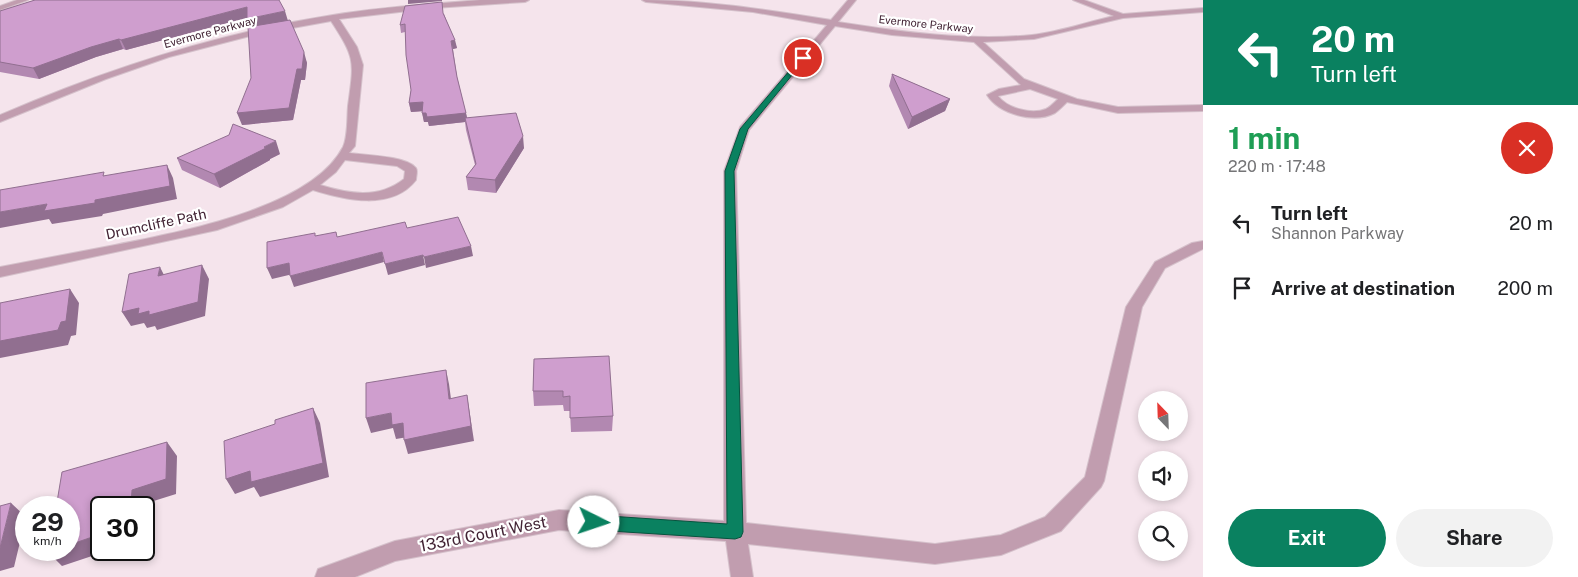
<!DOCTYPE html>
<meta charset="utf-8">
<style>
body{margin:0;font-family:"Public Sans",sans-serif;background:#f2f2f2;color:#202124;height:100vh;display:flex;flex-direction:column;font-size:19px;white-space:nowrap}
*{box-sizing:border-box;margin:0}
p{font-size:16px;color:#757577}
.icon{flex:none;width:28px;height:28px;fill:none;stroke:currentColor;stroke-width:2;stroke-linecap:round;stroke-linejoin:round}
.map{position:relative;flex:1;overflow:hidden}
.side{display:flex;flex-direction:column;background:#fff;width:375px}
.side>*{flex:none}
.hud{background:#0a8160;color:#fff;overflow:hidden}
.needle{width:32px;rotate:337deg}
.buttons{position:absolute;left:1138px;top:391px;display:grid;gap:10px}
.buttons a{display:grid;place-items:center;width:50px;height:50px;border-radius:50%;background:#fff;box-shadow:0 2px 8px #0003;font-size:25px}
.speed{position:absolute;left:15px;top:496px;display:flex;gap:10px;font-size:25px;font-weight:700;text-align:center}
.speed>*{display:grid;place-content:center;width:65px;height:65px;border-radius:50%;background:#fff;box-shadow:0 2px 8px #0003;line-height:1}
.speed small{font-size:12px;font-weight:400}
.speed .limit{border:2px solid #111;border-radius:8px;background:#fff;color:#111}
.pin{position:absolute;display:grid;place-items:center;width:42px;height:42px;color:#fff;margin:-21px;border:2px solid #fff;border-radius:50%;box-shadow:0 1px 5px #0007}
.me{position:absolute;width:55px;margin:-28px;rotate:94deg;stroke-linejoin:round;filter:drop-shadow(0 0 4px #0008)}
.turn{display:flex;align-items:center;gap:18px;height:105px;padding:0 25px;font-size:22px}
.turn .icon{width:65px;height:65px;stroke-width:2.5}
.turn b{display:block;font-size:35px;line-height:42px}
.round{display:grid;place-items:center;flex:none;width:52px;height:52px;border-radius:26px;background:#f2f2f2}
.head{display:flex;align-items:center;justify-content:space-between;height:85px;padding:0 25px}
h1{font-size:30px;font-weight:700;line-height:38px;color:#1e9e55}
.button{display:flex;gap:10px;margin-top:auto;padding:10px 25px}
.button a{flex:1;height:58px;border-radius:30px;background:#0a8160;color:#fff;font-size:20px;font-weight:700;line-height:58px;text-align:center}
.button a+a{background:#f2f2f2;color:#202124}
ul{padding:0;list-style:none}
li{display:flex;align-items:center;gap:15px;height:65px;padding:0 25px}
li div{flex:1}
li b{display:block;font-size:19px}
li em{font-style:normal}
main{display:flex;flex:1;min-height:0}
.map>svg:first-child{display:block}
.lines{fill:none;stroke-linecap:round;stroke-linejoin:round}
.minor-casing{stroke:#d5c1cb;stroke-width:2}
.minor{fill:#c19daf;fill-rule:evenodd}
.wall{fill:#b288b1}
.shaded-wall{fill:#916f90}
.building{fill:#cf9ece;stroke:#916f90}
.route{fill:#0a8160;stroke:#06543e}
.labels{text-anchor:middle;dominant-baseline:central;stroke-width:4.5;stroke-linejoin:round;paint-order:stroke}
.far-street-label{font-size:11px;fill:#422334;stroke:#fff}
.street-label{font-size:14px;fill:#422334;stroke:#fff}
.near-street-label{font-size:16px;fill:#422334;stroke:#fff}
</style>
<main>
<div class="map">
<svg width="1203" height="577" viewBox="0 0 1203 577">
<rect width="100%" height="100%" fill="#f5e4ec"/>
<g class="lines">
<defs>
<path id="minor" d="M 17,0 L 28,0 L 0,10 L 0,6 Z
M 480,0 L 529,0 L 525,2 L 434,8 L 339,19 L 357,47 L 363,65 L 355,146 L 349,153 C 364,155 407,156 416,168 C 418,171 416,176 416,180 C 392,211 345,200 313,190 L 283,207 L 217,230 L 0,277 L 0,267 C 38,260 77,252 115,245 C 178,232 311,209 343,147 C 348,136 347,117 348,106 C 354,61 356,59 331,21 L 254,35 L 169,57 L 106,79 L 0,122 L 0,115 C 107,69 217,33 333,15 C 381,7 431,4 480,0 ZM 345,160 L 397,166 L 405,171 L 404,179 C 379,199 349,194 320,185 L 336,172 Z
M 642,0 C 706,0 768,10 831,20 L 848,0 L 856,0 L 838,22 C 902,32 967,41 1032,35 C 1059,32 1087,22 1114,16 L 1073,0 L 1084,0 L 1123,14 L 1203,8 L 1203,12 L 1123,18 L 1034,39 L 983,42 L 1024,79 L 1077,99 L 1118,107 L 1203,105 L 1203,111 L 1118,113 L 1067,102 C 1063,106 1059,110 1055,113 C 1034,124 999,114 987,95 L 999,89 L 1021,85 L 974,42 L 892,35 L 835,26 L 749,130 L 736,171 L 746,523 L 935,544 L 1001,535 L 1045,517 L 1085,477 L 1126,307 L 1155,262 L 1192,243 L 1203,241 L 1203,249 L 1165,268 L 1142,307 L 1104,481 L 1101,487 L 1061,531 L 1001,555 L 935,564 L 748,544 L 753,577 L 731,577 L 726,541 L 559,530 L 395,561 L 355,577 L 315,577 L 318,569 L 395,541 L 559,510 L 724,521 L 724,171 L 740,127 L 827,25 L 753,12 L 646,2 ZM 1030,89 L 1058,99 C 1054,103 1050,107 1046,109 C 1031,115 1007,108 998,96 Z"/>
</defs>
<use href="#minor" class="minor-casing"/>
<use href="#minor" class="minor"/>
</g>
<path class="wall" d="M 35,0 L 288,20 L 307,63 L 305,80 L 301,80 L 293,120 L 242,125 L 251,78 L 250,27 L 247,17 L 126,50 L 123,49 L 96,57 L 39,79 L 0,72 L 0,11 Z
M 444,14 L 457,48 L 453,49 L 457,77 L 467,118 L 524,148 L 496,193 L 468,190 L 466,177 L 475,165 L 466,130 L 465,122 L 429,126 L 428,122 L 424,122 L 422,111 L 411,112 L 409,103 L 411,90 L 405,32 L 401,33 L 400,25 Z
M 892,74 L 950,99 L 945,111 L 908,129 L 889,86 Z
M 280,154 L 270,159 L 270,160 L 220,188 L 182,170 L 177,158 Z
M 534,359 L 613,416 L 612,431 L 571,432 L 570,411 L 564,411 L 563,405 L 534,406 L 533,391 Z"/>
<path class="shaded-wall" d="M 408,0 L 442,0 L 442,1 L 408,4 Z
M 247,7 L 250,17 L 126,50 L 121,40 Z
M 285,11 L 288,21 L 250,29 L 247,19 Z
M 119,39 L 123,49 L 96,57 L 39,79 L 33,68 L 91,47 Z
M 455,40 L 457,48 L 453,49 L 451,41 Z
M 304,52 L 307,63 L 305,80 L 301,80 L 293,120 L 242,125 L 237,113 L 297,69 Z
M 950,99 L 945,111 L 908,129 L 912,117 Z
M 423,102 L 425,111 L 411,112 L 409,103 Z
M 422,113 L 466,113 L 468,122 L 465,118 L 465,122 L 429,126 L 428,122 L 424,122 Z
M 523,136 L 524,148 L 496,193 L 495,180 Z
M 276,141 L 280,154 L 270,159 L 270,160 L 220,188 L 214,174 L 264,147 Z
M 167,165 L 173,178 L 177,199 L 103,214 L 102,216 L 52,224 L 49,219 L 0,228 L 0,212 L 47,204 L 95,200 Z
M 471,246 L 473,256 L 426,268 L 424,257 Z
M 382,252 L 384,262 L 294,287 L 290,276 Z
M 423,255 L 425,265 L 388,275 L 385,264 Z
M 289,263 L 293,274 L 272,279 L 267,268 Z
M 202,265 L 209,279 L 205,316 L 157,330 L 155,326 L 147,328 L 144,323 L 131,326 L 122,312 Z
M 160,267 L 167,281 L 158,276 Z
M 70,289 L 79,303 L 76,335 L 71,336 L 68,345 L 0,358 L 0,341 Z
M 446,370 L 449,384 L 453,414 L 449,399 Z
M 467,395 L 474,441 L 408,454 L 404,440 Z
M 313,408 L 320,423 L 329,477 L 260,497 L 254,487 L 235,494 L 226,479 Z
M 391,413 L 403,423 L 408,437 L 396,439 L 393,428 L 371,433 L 366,418 Z
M 167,442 L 177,456 L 176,494 L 144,504 L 143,508 L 126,508 L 132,490 Z
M 11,503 L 26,517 L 14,567 L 0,571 L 0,548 Z
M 101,534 L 101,550 L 110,550 L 62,566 L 48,552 L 55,550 L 69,550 L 69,545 Z"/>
<path class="building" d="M 35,0 L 279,0 L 285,11 L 247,19 L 247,7 L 121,40 L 119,39 L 91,47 L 33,68 L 0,62 L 0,11 Z
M 442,2 L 443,13 L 455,40 L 451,41 L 457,77 L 466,113 L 427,117 L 426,113 L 422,113 L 423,102 L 409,103 L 411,90 L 406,55 L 405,24 L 400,25 L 405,6 Z
M 290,20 L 304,52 L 302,69 L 297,69 L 289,108 L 237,113 L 251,78 L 248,27 Z
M 892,74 L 950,99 L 912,117 Z
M 516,113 L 523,136 L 495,180 L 466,177 L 476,164 L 465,118 Z
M 233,124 L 276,141 L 264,147 L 266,148 L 214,174 L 177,158 L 229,135 Z
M 167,165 L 170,186 L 95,200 L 95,203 L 44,211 L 47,204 L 0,212 L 0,190 L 104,172 L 103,176 Z
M 458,217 L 471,246 L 424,257 L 423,255 L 385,264 L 382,252 L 290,276 L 289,263 L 267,268 L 267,242 L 315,233 L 315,236 L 336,232 L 337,237 L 405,222 L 407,228 Z
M 202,265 L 198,302 L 149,315 L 149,311 L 138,314 L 139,308 L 122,312 L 129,274 L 160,267 L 158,276 Z
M 70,289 L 66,321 L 61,322 L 58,330 L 0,341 L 0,303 Z
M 609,356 L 613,416 L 570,418 L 570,396 L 563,397 L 563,391 L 533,391 L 534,359 Z
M 446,370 L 449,399 L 467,395 L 471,426 L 404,440 L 403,423 L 392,425 L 391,413 L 366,418 L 366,383 Z
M 313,408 L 323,463 L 251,482 L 250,471 L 226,479 L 224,441 L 275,424 L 275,420 Z
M 167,442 L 166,479 L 132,490 L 131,506 L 126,508 L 101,508 L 101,534 L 69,545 L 69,508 L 56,508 L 62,472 Z
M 11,503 L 0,548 L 0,506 Z"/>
<path class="route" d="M 801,57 L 806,58 L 748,129 L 734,171 L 743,532 L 741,537 L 735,539 L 594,530 L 588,528 L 586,522 L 588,517 L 594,515 L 727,524 L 725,171 L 740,129 Z"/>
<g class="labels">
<g class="far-street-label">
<text transform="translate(926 24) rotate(6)">Evermore Parkway</text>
<text transform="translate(210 32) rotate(-15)">Evermore Parkway</text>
</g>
<g class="street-label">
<text transform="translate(156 224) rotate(-12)">Drumcliffe Path</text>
</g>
<g class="near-street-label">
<text transform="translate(483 534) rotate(-11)">133rd Court West</text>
</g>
</g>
</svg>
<div class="buttons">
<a><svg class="needle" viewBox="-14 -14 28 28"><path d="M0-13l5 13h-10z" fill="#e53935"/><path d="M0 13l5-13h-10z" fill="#757577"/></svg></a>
<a><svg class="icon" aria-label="sound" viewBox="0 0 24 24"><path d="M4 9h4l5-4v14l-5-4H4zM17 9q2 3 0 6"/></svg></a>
<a><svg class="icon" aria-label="search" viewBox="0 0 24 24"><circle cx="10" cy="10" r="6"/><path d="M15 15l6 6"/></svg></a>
</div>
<div class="speed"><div>29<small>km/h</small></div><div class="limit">30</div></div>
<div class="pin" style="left:803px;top:58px;background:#d93025"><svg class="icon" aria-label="arrive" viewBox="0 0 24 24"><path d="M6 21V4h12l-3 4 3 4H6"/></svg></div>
<svg class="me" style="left:594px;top:522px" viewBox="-20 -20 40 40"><circle r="19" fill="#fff"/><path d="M0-13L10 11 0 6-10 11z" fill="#0a8160"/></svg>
</div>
<section class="side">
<div class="hud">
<div class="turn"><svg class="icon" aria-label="left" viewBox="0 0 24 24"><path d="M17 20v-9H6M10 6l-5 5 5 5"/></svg><div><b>20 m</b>Turn left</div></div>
</div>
<div class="head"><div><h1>1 min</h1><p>220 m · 17:48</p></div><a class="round" style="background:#d93025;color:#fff"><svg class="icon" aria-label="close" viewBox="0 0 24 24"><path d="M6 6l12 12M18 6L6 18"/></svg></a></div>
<ul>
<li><svg class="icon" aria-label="left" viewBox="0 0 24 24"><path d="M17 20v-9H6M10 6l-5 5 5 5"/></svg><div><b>Turn left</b><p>Shannon Parkway</p></div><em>20 m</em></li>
<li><svg class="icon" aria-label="arrive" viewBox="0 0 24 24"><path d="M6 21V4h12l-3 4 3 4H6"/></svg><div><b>Arrive at destination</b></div><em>200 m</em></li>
</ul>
<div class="button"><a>Exit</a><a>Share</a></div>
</section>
</main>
